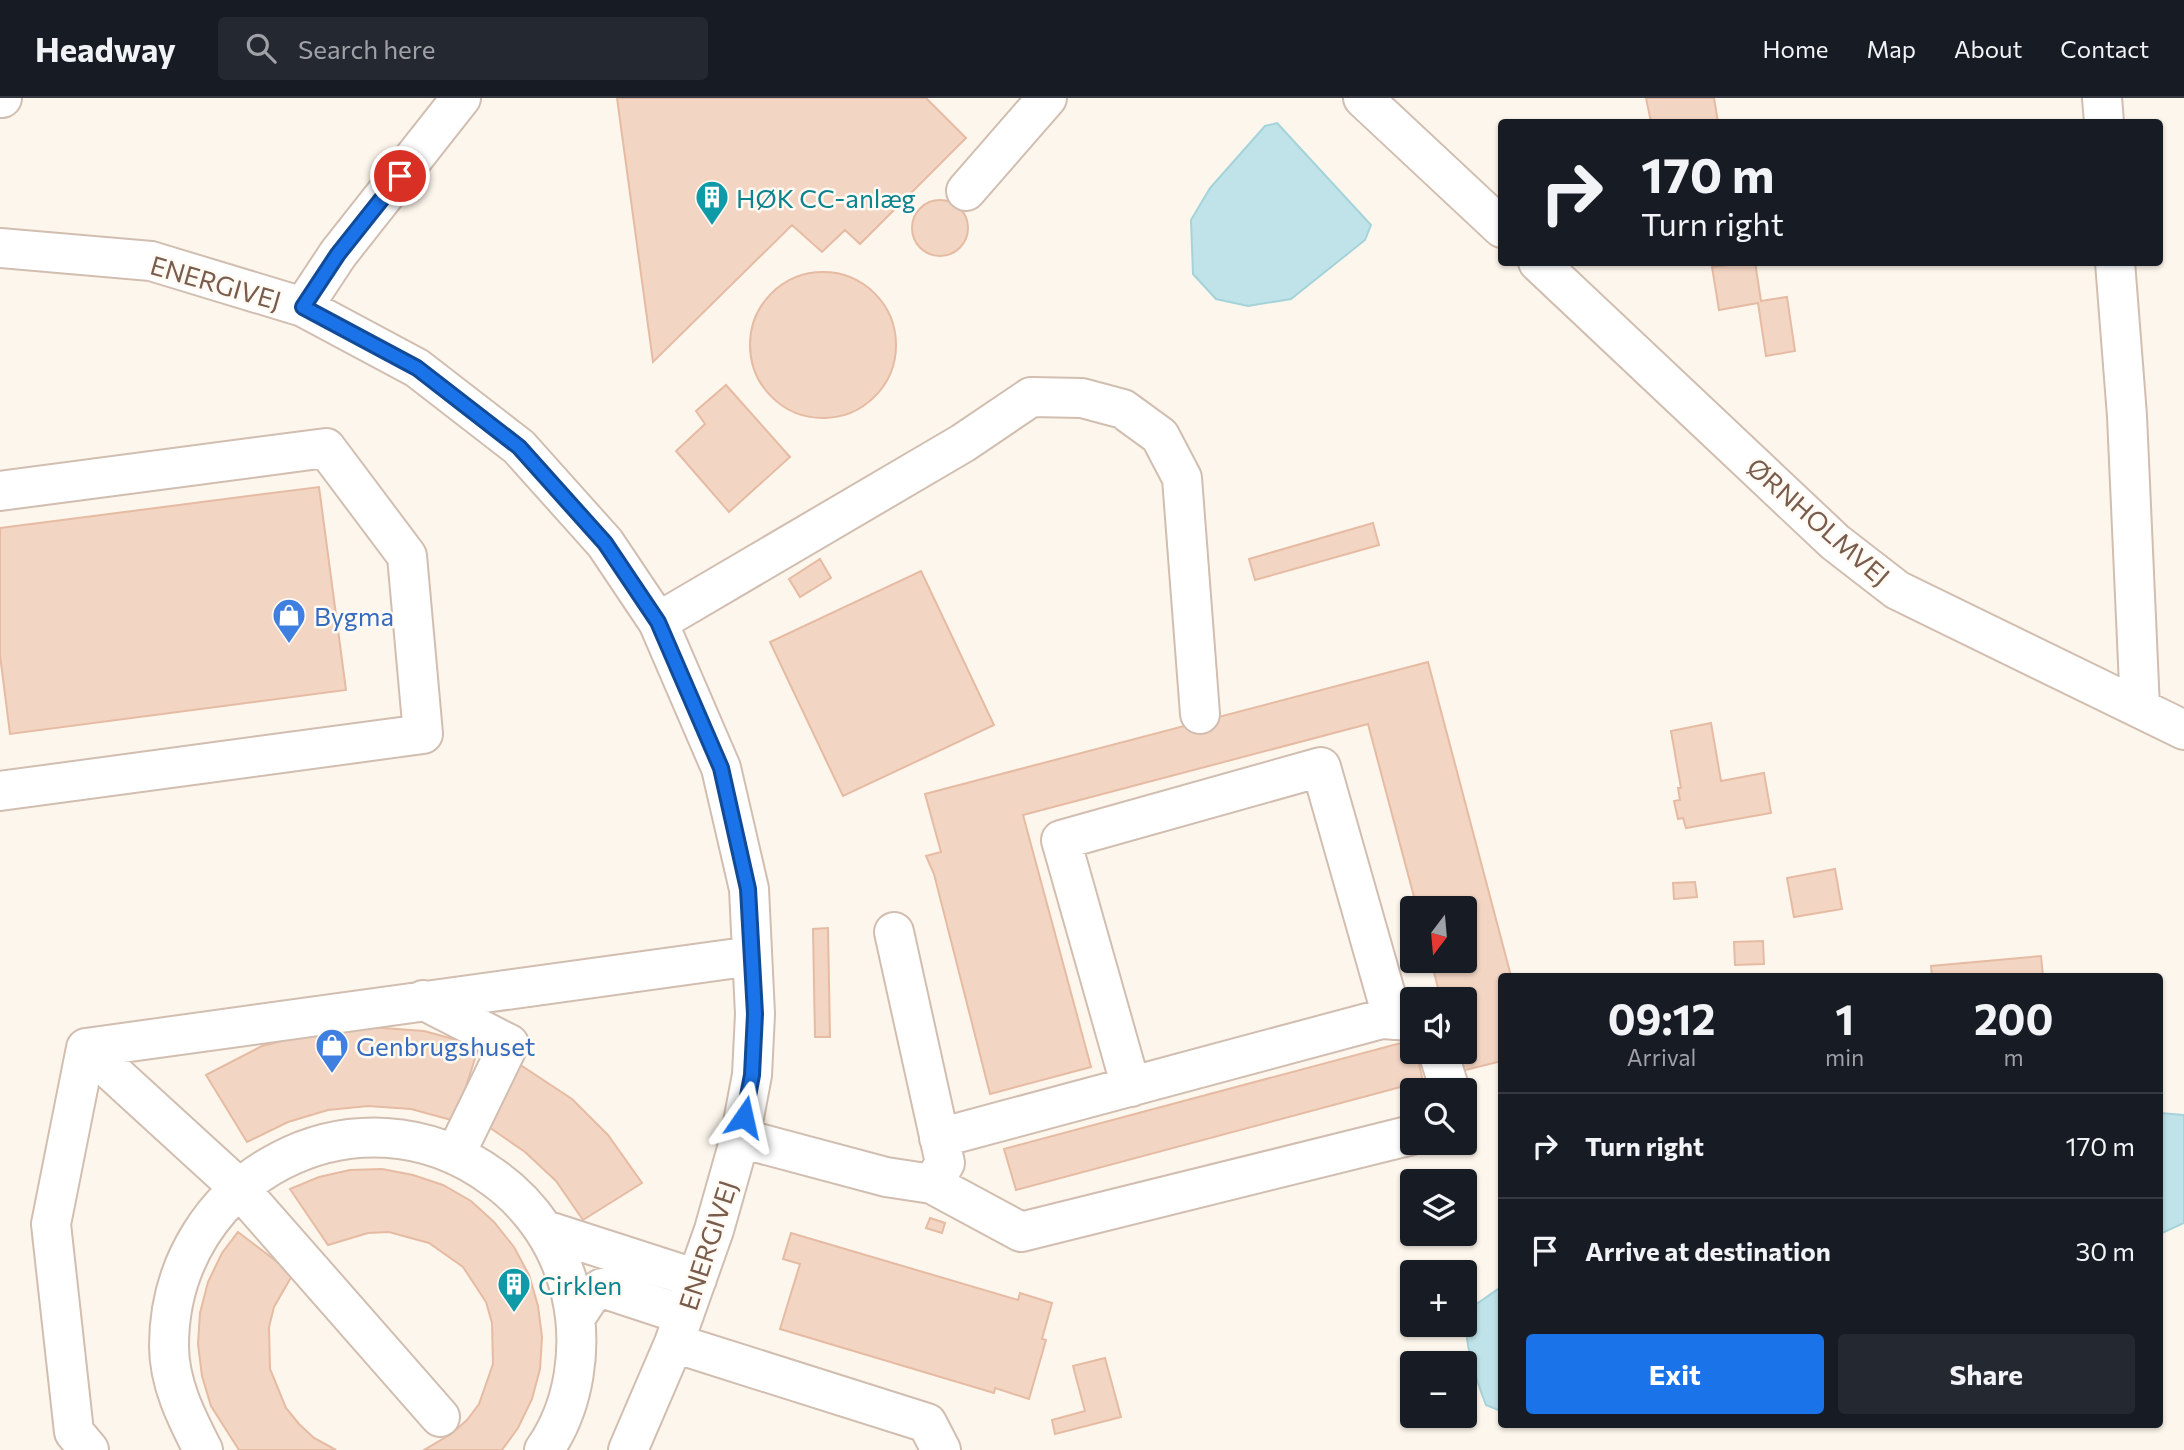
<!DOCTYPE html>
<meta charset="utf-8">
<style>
body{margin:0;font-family:Commissioner,sans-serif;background:#242831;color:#f1f3f6;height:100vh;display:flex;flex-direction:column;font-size:26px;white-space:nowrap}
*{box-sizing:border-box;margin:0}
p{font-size:23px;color:#9ea1a6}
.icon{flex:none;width:38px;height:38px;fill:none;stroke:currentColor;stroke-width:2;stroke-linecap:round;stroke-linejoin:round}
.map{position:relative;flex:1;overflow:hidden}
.sheet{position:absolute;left:1498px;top:875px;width:665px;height:455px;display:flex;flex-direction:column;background:#171b24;border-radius:7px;box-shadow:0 2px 5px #0004}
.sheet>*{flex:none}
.top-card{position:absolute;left:1498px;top:21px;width:665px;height:147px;border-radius:7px;box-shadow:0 2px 5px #0004;background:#171b24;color:#f1f3f6;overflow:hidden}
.needle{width:46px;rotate:196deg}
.tools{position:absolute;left:1400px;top:798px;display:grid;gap:14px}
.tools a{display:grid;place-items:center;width:77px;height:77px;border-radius:7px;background:#171b24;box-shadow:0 2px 5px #0004;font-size:35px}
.pin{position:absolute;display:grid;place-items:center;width:60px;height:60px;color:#fff;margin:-30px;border:4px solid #fff;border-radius:50%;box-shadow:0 2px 7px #0007}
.me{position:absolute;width:77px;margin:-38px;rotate:11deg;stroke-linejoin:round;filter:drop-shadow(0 0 5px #0008)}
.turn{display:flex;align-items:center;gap:24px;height:147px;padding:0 28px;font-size:32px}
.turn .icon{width:91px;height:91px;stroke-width:2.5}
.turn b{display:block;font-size:49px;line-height:60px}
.eta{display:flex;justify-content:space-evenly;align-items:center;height:119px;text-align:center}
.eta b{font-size:42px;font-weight:700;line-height:49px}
.action{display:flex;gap:14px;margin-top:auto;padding:14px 28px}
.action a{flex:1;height:80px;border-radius:7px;background:#1a73e8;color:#fff;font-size:28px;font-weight:700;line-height:80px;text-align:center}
.action a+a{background:#242831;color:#f1f3f6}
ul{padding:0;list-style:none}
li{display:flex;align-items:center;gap:21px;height:105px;padding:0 28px;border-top:2px solid #363941}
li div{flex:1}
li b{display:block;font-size:26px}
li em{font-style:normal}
header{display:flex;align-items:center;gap:42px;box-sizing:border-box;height:98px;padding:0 35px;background:#171b24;border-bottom:2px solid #363941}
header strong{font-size:33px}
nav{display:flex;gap:38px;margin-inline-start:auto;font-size:24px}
.search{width:490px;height:63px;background:#242831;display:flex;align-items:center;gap:18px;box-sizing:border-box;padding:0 24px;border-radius:7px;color:#9ea1a6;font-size:26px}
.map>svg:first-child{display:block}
.water{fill:#bfe3e8;stroke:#a5d3da;stroke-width:2}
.building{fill:#f3d5c3;stroke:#e6bba3;stroke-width:2}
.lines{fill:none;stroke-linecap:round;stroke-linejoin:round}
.minor-casing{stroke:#d1beb0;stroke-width:42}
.minor{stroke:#fff;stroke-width:38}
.route-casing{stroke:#114b97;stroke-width:18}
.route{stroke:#1a73e8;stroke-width:12}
.labels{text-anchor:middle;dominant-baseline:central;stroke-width:5;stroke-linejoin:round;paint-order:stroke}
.culture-label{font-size:26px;fill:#0d838f;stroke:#fffaf3;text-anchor:start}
.street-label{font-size:26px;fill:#7a5c4d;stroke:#fffaf3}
.shop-label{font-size:26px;fill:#366cbe;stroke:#fffaf3;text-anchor:start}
</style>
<header>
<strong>Headway</strong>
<div class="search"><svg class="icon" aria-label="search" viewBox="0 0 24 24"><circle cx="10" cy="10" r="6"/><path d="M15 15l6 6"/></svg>Search here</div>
<nav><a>Home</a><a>Map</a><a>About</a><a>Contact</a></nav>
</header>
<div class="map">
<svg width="2184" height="1352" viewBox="0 0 2184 1352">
<rect width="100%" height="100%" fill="#fdf6ec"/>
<path class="water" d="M 1277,25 L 1371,127 L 1365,142 L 1291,201 L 1248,208 L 1216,201 L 1193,176 L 1191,122 L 1210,90 L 1265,28 Z
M 2160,1015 L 2184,1017 L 2184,1125 L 2160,1136 Z
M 1501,1189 L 1501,1313 L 1486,1307 C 1474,1276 1465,1247 1465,1214 Z"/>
<path class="building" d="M 617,0 L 926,0 L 966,40 L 860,146 L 845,132 L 822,154 L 792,127 L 653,264 Z
M 1646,0 L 1714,0 L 1718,24 L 1651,24 Z
M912 130a28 28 0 1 1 56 0a28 28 0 1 1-56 0Z
M 1755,164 L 1761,203 L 1787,199 L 1795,253 L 1766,258 L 1758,205 L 1719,212 L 1712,169 Z
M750 247a73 73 0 1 1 146 0a73 73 0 1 1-146 0Z
M 726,287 L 790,359 L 729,414 L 676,353 L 705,326 L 696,313 Z
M 319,389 L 346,592 L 10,636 L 0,557 L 0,430 Z
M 1373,425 L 1379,447 L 1255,482 L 1249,461 Z
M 820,461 L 831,480 L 800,499 L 789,481 Z
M 921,473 L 994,627 L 843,698 L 770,544 Z
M 1428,564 L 1511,878 L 1502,878 L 1502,963 L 1461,973 L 1455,954 L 1465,954 L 1465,901 L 1441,901 L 1431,863 L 1465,863 L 1465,810 L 1417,810 L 1368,626 L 1023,717 L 1091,969 L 990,996 L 934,776 L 926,758 L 941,754 L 925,696 Z
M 1711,625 L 1721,683 L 1764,675 L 1771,715 L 1686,730 L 1683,720 L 1678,721 L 1674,703 L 1680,702 L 1678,690 L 1681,690 L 1671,633 Z
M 1835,771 L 1842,811 L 1794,819 L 1787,780 Z
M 1695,784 L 1697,799 L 1674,801 L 1673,785 Z
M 828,830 L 830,939 L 815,939 L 813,831 Z
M 1763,843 L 1764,866 L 1735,867 L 1734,844 Z
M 2041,858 L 2043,878 L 1932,878 L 1931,868 Z
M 369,929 L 424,933 L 479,948 L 455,1023 L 411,1011 L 368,1008 L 328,1012 L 288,1024 L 247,1044 L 206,977 L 262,948 L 313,935 Z
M 1412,942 L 1412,954 L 1416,954 L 1423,983 L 1016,1092 L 1004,1051 Z
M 519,966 L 572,1001 L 608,1037 L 642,1085 L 583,1122 L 556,1083 L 525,1054 L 486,1027 Z
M 382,1071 L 413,1077 L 443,1087 L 471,1103 L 494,1124 L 514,1149 L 529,1177 L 538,1208 L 542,1239 L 540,1271 L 532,1301 L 518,1330 L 502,1352 L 424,1352 L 451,1336 L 467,1322 L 479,1306 L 493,1266 L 492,1225 L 486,1204 L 463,1169 L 429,1145 L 389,1134 L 368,1135 L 328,1147 L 290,1091 L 319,1079 L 350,1072 Z
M 930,1120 L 945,1125 L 942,1135 L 926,1130 Z
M 238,1134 L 293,1176 L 274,1209 L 269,1229 L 270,1271 L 286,1310 L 299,1326 L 314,1340 L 336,1352 L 239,1352 L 211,1308 L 202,1278 L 198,1246 L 200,1215 L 208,1184 L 222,1155 Z
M 791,1135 L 1018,1202 L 1020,1195 L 1052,1205 L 1042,1241 L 1046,1242 L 1029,1301 L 995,1290 L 994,1295 L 780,1231 L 800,1166 L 783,1161 Z
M 1105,1260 L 1121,1319 L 1055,1336 L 1052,1322 L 1085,1313 L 1073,1268 Z"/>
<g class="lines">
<defs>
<path id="minor" d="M 0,0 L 2,0
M 1363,0 L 1502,130
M 2102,0 L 2104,24
M 966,93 L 1047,0
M 0,150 L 151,163 L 303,209 L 417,270 L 519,349 L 605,445 L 658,524 L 721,670 L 749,791 L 755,916 L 752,977 L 740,1040 L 714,1132 L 674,1245 L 628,1352
M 1538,164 L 1835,444 L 1897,492 L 2184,632
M 2115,164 L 2127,318 L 2140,610
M 303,209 L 338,156 L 461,0
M 0,393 L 326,350 L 407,458 L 423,636 L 0,693
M 658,524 L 963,345 L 1031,299 L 1082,300 L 1123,311 L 1160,338 L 1182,380 L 1200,616
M 423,902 L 509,946 L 455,1057
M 86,950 L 238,1089 L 440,1319
M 1438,954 L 1450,992
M 1131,989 L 1061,742 L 1321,669 L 1393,922
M 740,1040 L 886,1079 L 932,1086 L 945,1065 L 894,834
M 939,1040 L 1382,921 L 1412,923
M 932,1086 L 1021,1134 L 1412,1037
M 545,1132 L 697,1181
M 576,1219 L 589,1199 L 602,1190 L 684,1217
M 674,1245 L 927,1325 L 941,1352
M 89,1352 L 74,1334 L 51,1126 L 86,950 L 752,858
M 203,1352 C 186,1319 169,1285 169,1248 C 169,1079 358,979 494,1080 C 533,1108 560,1149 571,1196 C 583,1248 575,1308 544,1352"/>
</defs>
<use href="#minor" class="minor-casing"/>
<use href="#minor" class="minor"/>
</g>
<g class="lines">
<defs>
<path id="route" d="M 400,78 L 338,156 L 303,209 L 417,270 L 519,349 L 605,445 L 658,524 L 721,670 L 748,791 L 755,916 L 752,977 L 744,1019"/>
</defs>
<use href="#route" class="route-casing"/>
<use href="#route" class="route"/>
</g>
<defs>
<symbol id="building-pin" viewBox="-11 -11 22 30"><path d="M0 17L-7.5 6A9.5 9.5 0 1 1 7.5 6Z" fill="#0f9aa8" stroke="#fffaf3"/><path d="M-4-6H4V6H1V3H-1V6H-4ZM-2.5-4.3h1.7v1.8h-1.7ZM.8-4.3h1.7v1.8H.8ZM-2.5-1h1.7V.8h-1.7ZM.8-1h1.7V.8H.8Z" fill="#fff"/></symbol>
<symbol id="shop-pin" viewBox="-11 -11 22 30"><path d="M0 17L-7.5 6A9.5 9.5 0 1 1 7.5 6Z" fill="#3f7fe0" stroke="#fffaf3"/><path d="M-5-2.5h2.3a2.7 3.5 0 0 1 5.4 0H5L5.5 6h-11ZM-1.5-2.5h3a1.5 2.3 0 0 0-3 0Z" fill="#fff"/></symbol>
</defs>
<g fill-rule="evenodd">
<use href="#building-pin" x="693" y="80" width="38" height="52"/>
<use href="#shop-pin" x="270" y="498" width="38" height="52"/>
<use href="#shop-pin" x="313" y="928" width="38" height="52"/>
<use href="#building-pin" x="495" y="1167" width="38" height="52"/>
</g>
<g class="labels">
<g class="culture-label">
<text x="736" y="99">HØK CC-anlæg</text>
<text x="538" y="1186">Cirklen</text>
</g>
<g class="street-label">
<text transform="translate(216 184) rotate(16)">ENERGIVEJ</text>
<text transform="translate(1819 423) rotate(41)">ØRNHOLMVEJ</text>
<text transform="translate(707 1147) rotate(-72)">ENERGIVEJ</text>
</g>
<g class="shop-label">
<text x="314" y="517">Bygma</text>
<text x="356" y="947">Genbrugshuset</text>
</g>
</g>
</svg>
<div class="tools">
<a><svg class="needle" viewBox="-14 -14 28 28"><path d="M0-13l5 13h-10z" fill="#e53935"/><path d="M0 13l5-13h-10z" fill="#9ea1a6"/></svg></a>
<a><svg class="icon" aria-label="sound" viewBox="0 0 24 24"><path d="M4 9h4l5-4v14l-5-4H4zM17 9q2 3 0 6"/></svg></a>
<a><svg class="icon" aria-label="search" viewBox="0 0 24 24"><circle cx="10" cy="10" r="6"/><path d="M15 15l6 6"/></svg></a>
<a><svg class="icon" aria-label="layers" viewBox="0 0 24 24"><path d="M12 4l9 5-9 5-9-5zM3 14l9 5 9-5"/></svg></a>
<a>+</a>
<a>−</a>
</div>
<div class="pin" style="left:400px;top:78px;background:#d93025"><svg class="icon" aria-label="arrive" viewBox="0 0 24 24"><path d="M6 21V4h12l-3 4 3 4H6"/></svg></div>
<svg class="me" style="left:744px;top:1019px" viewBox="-20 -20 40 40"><path d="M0-17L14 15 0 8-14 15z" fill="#1a73e8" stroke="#fff" stroke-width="4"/></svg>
<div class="top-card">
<div class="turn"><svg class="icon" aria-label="right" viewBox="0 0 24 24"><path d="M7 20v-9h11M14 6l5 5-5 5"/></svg><div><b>170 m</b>Turn right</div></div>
</div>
<section class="sheet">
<div class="eta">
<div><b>09:12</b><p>Arrival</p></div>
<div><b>1</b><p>min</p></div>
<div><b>200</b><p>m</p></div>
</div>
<ul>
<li><svg class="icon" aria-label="right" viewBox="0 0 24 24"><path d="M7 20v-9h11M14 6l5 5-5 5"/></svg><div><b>Turn right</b></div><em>170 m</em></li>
<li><svg class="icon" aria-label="arrive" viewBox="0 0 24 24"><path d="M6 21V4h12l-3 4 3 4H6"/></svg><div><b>Arrive at destination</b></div><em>30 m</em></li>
</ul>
<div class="action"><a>Exit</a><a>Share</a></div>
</section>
</div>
